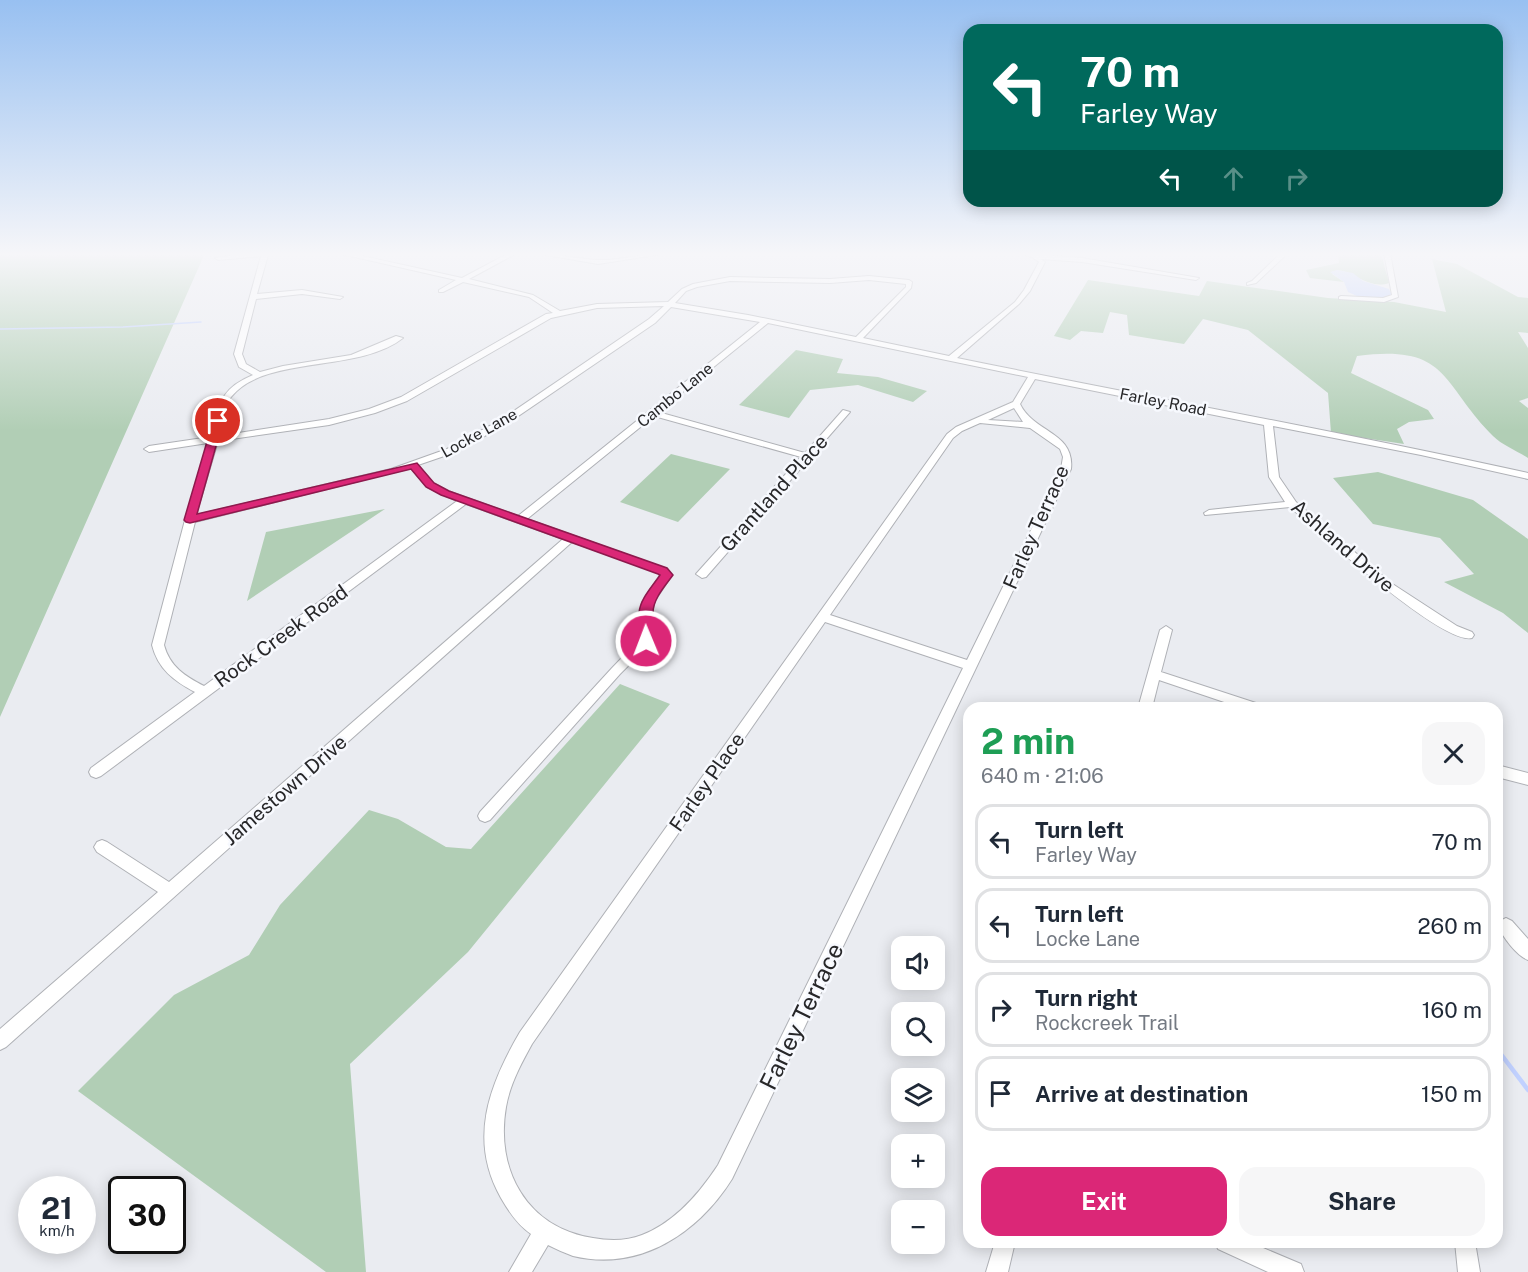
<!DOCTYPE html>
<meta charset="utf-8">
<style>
body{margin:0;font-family:"Public Sans",sans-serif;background:#f6f6f7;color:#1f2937;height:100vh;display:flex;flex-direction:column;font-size:22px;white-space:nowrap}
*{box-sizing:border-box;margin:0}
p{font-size:20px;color:#747a83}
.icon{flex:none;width:33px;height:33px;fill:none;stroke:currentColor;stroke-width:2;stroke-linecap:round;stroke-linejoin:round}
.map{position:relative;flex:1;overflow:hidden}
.drawer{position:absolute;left:963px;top:702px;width:540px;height:546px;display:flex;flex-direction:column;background:#fff;border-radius:18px;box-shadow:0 3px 15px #0003}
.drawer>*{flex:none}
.guide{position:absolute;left:963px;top:24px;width:540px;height:183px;border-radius:18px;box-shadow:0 3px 15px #0003;background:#00695c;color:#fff;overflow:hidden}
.tools{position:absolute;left:891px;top:936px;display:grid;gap:12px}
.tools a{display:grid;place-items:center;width:54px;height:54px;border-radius:12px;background:#fff;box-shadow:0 3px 15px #0003;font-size:30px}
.speed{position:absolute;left:18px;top:1176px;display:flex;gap:12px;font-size:30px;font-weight:700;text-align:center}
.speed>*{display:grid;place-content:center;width:78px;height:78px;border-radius:50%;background:#fff;box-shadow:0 3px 15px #0003;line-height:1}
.speed small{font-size:15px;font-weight:400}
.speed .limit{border:3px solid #111;border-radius:9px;background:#fff;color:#111}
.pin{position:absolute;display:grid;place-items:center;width:51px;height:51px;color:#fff;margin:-26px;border:3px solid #fff;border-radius:50%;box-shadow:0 2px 6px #0007}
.me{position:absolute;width:66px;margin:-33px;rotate:359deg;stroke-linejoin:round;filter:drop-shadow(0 0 4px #0008)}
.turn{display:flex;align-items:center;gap:21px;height:126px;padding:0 18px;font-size:27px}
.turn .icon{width:78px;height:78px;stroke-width:2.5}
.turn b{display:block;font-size:42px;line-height:51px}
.lanes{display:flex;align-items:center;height:57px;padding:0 18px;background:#0003;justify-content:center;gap:30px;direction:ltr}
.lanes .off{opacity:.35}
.round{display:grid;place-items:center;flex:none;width:63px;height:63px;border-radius:18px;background:#f6f6f7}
.headline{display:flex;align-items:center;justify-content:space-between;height:102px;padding:0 18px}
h1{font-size:36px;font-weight:700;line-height:45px;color:#1e9e55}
.primary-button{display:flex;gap:12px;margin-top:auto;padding:12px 18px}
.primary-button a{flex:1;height:69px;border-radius:18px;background:#db2777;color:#fff;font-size:24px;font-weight:700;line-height:69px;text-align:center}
.primary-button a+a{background:#f6f6f7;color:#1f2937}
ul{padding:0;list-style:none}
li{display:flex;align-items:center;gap:18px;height:75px;margin:0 12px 9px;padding:0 6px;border:3px solid #e0e1e3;border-radius:18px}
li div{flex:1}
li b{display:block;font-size:22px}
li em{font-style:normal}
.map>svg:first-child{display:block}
.green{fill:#b1ceb5}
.water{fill:#c1d1ff}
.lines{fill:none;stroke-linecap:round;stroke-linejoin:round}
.stream-far1{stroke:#c1d1ff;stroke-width:1.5}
.stream{stroke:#c1d1ff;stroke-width:4.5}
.minor-casing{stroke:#afb1b6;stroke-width:2}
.minor{fill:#fff;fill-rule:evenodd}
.route{fill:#db2777;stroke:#8e194d;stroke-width:1.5}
.labels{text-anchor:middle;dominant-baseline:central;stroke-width:5;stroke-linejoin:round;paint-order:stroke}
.far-street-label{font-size:16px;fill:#272729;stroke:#f7f9fe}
.street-label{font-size:20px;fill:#272729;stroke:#f7f9fe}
.near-street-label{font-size:24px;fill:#272729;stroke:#f7f9fe}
</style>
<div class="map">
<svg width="1528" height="1272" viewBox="0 0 1528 1272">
<rect width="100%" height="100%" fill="#eaecf1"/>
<path class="green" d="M 0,253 L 205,253 L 0,717 Z
M 1338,253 L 1381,253 L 1389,283 C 1370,290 1355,272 1337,270 L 1332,274 L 1344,282 L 1310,278 L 1306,270 L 1339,263 Z
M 1432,259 L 1457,264 L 1518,297 L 1528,298 L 1528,333 L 1518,332 L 1528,348 L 1528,398 L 1519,401 L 1528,408 L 1528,458 C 1517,451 1502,445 1493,436 C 1440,383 1450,344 1357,356 L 1351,373 L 1428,410 L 1434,419 L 1409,422 L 1397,429 L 1404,444 L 1331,433 L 1328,393 L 1248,330 L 1203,319 L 1184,344 L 1129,335 L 1127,315 L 1110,312 L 1103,333 L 1081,331 L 1070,340 L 1054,336 L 1088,280 L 1199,296 L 1207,281 L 1328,298 L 1394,302 L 1446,312 Z
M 796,350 L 843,359 L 837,373 L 878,377 L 927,391 L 913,402 L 858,385 L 810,390 L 789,418 L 739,405 Z
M 671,454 L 730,469 L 678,522 L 620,502 Z
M 1378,472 L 1473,500 L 1528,539 L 1528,633 L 1503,613 L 1444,582 L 1474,574 L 1440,538 L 1373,524 L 1333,478 Z
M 385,509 L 247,601 L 266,532 Z
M 620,684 L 670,704 L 468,952 L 350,1064 L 366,1272 L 326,1272 L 78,1091 L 174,995 L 249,955 L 280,905 L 369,810 L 398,819 L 446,847 L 471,849 Z"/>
<path class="water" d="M 1337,270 L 1353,273 L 1363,281 L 1389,289 L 1393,297 L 1361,298 L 1348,292 L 1344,282 L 1330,272 Z"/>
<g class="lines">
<path class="stream-far1" d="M 0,329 L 123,327 L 201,322"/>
<path class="stream" d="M 1497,1049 L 1528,1090"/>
<defs>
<path id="minor" d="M 248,253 L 272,253 L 268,255 L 257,294 L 302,290 L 343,297 L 340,299 L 302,294 L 256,299 L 242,354 L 246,364 L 260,372 L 283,366 L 351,355 L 396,336 L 403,338 C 357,374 266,354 231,397 C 224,405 222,424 219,436 L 329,419 L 369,409 L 401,397 L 546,314 L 553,313 L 529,297 L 463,282 L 443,292 L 439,292 L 439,290 L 456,280 L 337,253 L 349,253 L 462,278 L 509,253 L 517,253 L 469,279 L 533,295 L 560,311 L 597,304 L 668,302 L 682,289 L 693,284 L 730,277 L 830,279 L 869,276 L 909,280 L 912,282 L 911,288 L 863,338 L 949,356 L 1015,302 L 1024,290 L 1039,262 L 1032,257 L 1019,253 L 1082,258 L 1199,278 L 1196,280 L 1082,262 L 1041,259 L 1045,262 L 1030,291 L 1019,304 L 957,358 C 1147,397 1338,431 1528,473 L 1528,479 L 1421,455 L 1273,426 L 1279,477 L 1296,502 L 1391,583 L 1457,626 L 1472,632 L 1474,635 L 1472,638 C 1443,646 1316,530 1290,507 L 1205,515 L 1204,513 L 1209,510 L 1285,502 L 1269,477 L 1264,425 L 1035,379 L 1020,404 C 1034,433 1075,432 1071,469 L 732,1179 C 698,1233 640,1272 573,1256 C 565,1253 556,1249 548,1245 L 532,1272 L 509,1272 L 531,1234 C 518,1225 509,1212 501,1198 C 468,1140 489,1085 520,1032 L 947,434 L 956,427 L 1013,402 L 1028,377 L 768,323 L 658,412 L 805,453 L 843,410 L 850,412 L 706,577 L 702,578 L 696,574 L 801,457 L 654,416 L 527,519 L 667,569 L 672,575 L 654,602 L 652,614 L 655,629 L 650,644 L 620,674 L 490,820 L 485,822 L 480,820 L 478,816 L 480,812 L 612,668 L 640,639 L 643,629 L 640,614 L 642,602 L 660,575 L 659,573 L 572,542 L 6,1047 L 0,1050 L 0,1029 L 158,892 L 97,852 L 94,847 L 97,842 L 102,840 L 107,842 L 169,882 L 563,539 L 466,504 L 101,776 L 96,778 L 91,776 L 89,772 L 91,768 L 195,692 C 174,681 158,669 152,645 L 185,520 L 208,443 L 149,452 L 144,449 L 149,446 L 210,437 C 219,406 219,389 253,375 L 239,367 L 234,354 L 261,256 L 218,260 L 215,258 ZM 869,280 L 906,284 L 906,287 L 856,337 L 748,315 L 675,303 L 686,291 L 697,287 L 730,281 L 830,283 ZM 664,306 L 649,319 L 499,421 L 447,449 L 391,469 L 196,515 L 218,441 L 329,425 L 375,413 L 407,401 L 551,318 L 597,308 ZM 671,307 L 760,322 L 518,516 L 448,491 L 433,483 L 418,465 L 453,453 L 505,425 L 655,323 ZM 1014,408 L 1023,422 L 988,420 ZM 980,423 L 1030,428 L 1060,449 L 1063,457 L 1061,469 L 967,660 L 830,615 L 953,438 L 962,431 ZM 411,468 L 427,487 L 457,501 L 204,686 C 185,676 170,667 164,645 L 195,522 ZM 825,622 L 963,668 L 718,1165 C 699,1194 675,1222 642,1235 C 627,1241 609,1241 593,1238 C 527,1228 495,1170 506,1107 C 510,1084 521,1064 532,1044 Z
M 535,253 C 556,253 576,259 597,260 C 619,261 644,253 668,253 L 598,264 Z
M 1281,253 L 1288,253 L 1256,283 L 1247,285 L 1247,283 L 1252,281 Z
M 1384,253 L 1390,253 L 1398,297 L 1384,302 L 1339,299 L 1339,297 L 1341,296 L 1383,298 L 1392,295 Z
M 1166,626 L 1172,630 L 1161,672 L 1262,705 L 1264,708 L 1242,708 L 1159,680 L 1152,708 L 1138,708 L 1160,630 Z
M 1497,765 L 1528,773 L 1528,785 L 1497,777 Z
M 1506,918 L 1512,921 L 1528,939 L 1528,960 C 1516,955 1503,937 1498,926 L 1500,921 Z
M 995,1242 L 1015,1242 L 1008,1272 L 986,1272 Z
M 1215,1242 L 1249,1242 L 1301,1264 L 1304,1272 L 1268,1272 L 1218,1249 Z
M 1455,1242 L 1475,1242 L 1480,1272 L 1458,1272 Z"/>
</defs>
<use href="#minor" class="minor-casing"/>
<use href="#minor" class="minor"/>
</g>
<linearGradient id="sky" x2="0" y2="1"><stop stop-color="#98c0f1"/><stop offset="0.59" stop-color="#f6f6f9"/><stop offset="1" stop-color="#f6f6f9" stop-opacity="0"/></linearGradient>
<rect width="1528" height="431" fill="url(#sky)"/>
<path class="route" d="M 218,418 L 223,421 L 197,514 L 417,463 L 434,483 L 449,491 L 667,568 L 673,575 C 665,586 653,599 653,613 C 652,623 656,631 653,641 L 646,646 L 640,641 C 642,631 639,623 639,613 C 640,599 652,587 660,575 L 658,574 L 441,495 L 426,487 L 411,469 L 190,523 L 186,522 L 184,520 L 213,421 Z"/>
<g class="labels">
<g class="far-street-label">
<text transform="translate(675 395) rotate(-39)">Cambo Lane</text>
<text transform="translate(1163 402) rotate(11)">Farley Road</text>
<text transform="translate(479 433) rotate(-29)">Locke Lane</text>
</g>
<g class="street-label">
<text transform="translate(774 493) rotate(-48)">Grantland Place</text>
<text transform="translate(1036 527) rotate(-66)">Farley Terrace</text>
<text transform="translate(1343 546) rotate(41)">Ashland Drive</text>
<text transform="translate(281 636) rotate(-36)">Rock Creek Road</text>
<text transform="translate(707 782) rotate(-55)">Farley Place</text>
<text transform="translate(285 790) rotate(-41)">Jamestown Drive</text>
</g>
<g class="near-street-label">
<text transform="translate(801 1016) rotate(-64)">Farley Terrace</text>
</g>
</g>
</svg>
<div class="tools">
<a><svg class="icon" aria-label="sound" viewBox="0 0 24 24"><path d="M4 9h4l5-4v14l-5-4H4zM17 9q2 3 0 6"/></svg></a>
<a><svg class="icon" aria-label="search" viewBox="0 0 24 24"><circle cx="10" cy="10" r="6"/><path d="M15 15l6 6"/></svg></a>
<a><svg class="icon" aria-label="layers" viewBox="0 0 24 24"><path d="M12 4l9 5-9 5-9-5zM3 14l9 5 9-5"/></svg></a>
<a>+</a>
<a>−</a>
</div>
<div class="speed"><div>21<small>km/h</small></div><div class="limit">30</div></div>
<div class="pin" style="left:218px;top:421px;background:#d93025"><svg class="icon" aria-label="arrive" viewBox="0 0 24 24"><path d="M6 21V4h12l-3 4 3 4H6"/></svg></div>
<svg class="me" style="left:646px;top:641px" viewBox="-20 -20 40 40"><circle r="17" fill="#db2777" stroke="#fff" stroke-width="3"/><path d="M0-11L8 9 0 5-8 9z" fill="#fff"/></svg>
<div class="guide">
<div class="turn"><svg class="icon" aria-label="left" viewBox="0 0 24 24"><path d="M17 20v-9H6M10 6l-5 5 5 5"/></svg><div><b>70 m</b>Farley Way</div></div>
<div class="lanes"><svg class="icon" aria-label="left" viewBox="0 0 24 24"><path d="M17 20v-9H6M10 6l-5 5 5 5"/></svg><svg class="icon off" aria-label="ahead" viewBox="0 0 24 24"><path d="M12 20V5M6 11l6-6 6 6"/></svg><svg class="icon off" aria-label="right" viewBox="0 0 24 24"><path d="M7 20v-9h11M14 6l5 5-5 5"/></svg></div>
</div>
<section class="drawer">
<div class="headline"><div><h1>2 min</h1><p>640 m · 21:06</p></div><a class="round"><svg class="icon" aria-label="close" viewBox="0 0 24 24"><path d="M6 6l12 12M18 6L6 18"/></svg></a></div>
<ul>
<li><svg class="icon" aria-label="left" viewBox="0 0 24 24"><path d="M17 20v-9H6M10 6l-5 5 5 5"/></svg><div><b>Turn left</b><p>Farley Way</p></div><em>70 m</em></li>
<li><svg class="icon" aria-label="left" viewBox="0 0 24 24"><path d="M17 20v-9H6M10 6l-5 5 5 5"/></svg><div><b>Turn left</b><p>Locke Lane</p></div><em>260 m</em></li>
<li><svg class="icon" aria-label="right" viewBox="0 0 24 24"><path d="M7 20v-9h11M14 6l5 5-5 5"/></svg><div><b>Turn right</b><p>Rockcreek Trail</p></div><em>160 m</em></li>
<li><svg class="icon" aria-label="arrive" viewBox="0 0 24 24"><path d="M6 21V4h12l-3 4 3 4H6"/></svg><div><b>Arrive at destination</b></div><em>150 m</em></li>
</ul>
<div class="primary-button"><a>Exit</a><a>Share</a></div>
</section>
</div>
